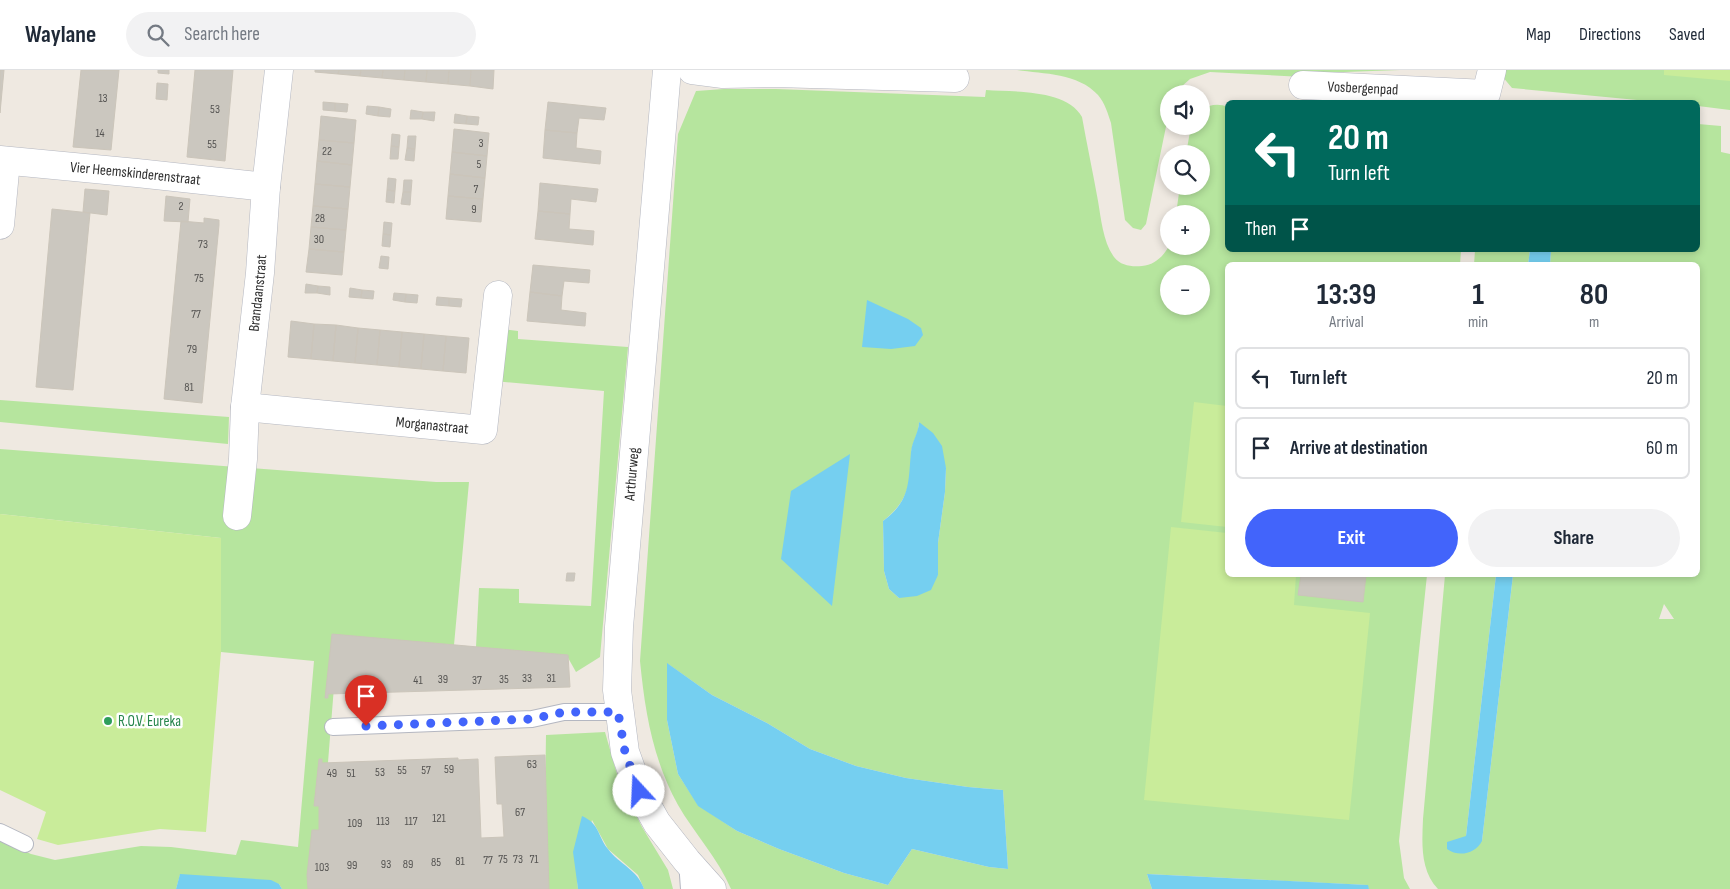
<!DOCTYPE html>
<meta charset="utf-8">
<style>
body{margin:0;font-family:"Sofia Sans Condensed",sans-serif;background:#f2f2f3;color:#1f2937;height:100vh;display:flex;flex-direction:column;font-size:19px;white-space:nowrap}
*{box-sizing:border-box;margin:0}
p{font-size:16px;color:#747a83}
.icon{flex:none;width:28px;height:28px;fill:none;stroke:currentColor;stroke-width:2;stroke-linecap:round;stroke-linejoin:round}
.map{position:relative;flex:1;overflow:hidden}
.details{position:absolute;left:1225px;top:192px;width:475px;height:315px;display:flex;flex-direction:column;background:#fff;border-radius:8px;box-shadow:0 2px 8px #0003}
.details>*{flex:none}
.guide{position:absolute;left:1225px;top:30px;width:475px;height:152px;border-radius:8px;box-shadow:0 2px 8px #0003;background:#00695c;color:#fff;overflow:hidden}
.fabs{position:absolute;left:1160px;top:15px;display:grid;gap:10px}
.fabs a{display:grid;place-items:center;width:50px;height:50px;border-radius:50%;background:#fff;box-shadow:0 2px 8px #0003;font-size:25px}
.pin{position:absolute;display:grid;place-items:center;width:42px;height:42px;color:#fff;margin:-51px -21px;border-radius:50% 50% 50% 0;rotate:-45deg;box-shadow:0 0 5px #0007}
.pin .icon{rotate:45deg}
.me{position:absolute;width:55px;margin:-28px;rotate:340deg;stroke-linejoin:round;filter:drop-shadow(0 0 4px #0008)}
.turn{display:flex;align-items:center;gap:18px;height:105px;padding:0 20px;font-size:22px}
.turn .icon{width:65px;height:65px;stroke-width:2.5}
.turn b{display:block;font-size:35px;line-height:42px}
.then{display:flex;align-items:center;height:48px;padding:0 20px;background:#0003;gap:10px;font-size:19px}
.eta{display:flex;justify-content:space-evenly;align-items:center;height:85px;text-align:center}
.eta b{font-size:30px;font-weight:700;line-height:35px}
.button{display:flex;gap:10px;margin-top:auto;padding:10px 20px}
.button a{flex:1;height:58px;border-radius:30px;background:#4264fb;color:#fff;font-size:20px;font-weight:700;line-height:58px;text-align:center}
.button a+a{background:#f2f2f3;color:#1f2937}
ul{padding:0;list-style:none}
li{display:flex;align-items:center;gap:15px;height:62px;margin:0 10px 8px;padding:0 10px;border:2px solid #e0e1e3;border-radius:8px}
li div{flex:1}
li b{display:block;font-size:19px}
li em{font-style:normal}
header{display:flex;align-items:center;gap:30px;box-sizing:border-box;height:70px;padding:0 25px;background:#fff;border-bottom:1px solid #e0e1e3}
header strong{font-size:24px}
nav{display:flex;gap:28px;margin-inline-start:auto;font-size:18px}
.search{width:350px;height:45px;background:#f2f2f3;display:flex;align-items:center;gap:12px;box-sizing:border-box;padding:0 18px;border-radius:28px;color:#747a83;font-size:19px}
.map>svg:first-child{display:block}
.green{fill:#b6e59e;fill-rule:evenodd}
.pitch{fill:#c9ec9a}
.water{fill:#75cff0}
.building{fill:#cbc7bf;stroke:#cbc5ba}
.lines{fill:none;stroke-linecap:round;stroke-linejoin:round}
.service-casing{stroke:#b4b7c1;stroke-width:18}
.minor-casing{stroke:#b4b7c1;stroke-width:29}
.tertiary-casing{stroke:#b4b7c1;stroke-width:29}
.service{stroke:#fff;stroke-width:16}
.minor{stroke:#fff;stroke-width:28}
.tertiary{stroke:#fff;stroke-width:28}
.route{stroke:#4264fb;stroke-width:9;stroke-dasharray:0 16.2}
.leisure-dot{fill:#2e9e5b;stroke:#fff;stroke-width:2}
.labels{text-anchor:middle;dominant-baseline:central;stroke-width:5;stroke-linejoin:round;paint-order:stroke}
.number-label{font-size:12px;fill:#555452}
.street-label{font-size:15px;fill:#2e2e2e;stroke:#fff}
.leisure-label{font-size:15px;fill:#27864d;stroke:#fff;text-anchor:start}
</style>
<header>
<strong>Waylane</strong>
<div class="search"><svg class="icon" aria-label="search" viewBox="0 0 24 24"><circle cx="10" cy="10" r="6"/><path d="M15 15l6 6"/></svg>Search here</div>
<nav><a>Map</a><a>Directions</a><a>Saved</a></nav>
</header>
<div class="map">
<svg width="1730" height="819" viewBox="0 0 1730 819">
<rect width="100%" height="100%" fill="#efe9e1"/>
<path class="green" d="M 1017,0 L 1400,0 L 1317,3 L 1303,7 L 1210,2 L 1190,9 L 1181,17 L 1175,24 L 1169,24 L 1169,42 L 1146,154 L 1141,160 L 1133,158 L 1125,150 L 1111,53 C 1108,44 1105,33 1098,25 C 1078,3 1044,4 1017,0 Z
M 1503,0 L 1730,0 L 1730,40 L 1698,36 L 1698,32 L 1658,32 L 1512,18 L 1502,6 Z
M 724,19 L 776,19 L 985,27 L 986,20 C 1014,22 1067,19 1082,47 C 1087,75 1093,103 1098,131 C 1101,148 1103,172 1114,187 C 1121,196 1132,197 1142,196 C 1154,195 1163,187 1169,176 L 1201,176 L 1201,144 L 1176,144 L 1180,116 L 1201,116 L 1201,84 L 1186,84 L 1191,56 L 1201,56 L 1201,39 C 1210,35 1218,33 1228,37 L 1228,180 L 1461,180 L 1460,195 L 1228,195 L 1228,505 L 1427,505 L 1399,771 L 1404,808 L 1410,819 L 1369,819 L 1367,815 L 1147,804 L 1152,819 L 731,819 C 718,788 694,763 678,735 C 653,690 645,642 640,591 L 678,64 L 696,21 ZM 1169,204 L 1201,204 L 1201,236 L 1169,236 ZM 919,352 L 946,398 L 945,422 L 938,473 L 938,505 L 899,528 L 889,519 L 884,501 L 883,451 C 901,437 908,424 911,402 C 912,394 910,386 912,378 C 914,369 919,362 919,352 ZM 668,594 L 712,625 L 767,653 L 810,679 L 856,696 L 906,708 L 968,717 L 1003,720 L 1008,799 L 989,797 L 912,779 L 888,815 L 844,803 L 779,779 L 737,761 L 698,735 L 678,704 L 667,650 Z
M 1698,54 L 1721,56 L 1721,82 L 1730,84 L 1730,819 L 1438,819 C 1420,800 1422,773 1423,749 L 1445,505 L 1496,505 L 1466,766 L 1482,771 L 1513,505 L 1698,505 L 1698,195 L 1550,195 L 1551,180 L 1698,180 L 1698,83 L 1699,83 ZM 1664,534 L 1674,549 L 1659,549 Z
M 1475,180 L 1530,180 L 1528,195 L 1474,195 Z
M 496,258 L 518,261 L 518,269 L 628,277 L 600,587 L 576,602 L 567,586 L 476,577 L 479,518 L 519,519 L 519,533 L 591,536 L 604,321 L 493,311 Z
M 0,330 L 229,347 L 228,374 L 0,352 Z
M 0,379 L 436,412 L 469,412 L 454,575 L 338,566 L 318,819 L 282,819 L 279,814 L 180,805 L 176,819 L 0,819 L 0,770 L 31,784 L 55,790 L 141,776 L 171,777 L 236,785 L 241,770 L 298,777 L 314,591 L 221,582 L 221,468 L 0,444 Z
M 605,662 L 617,704 L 629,731 L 642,757 L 668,800 L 673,819 L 644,819 L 638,805 L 608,779 L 592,750 L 577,810 L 578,819 L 542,819 L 544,802 L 546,665 Z"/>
<path class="pitch" d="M 1664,0 L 1730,0 L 1730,11 L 1664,5 Z
M 1194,332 L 1227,336 L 1227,457 L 1181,452 Z
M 0,444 L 221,468 L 221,582 L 206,762 L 160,759 L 58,775 L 37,769 L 46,742 L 0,720 Z
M 1171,457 L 1227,463 L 1228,505 L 1296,505 L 1294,535 L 1370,543 L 1349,750 L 1144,730 Z"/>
<path class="water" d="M 1530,180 L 1551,180 L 1550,195 L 1528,195 Z
M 867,230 L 908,249 L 921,258 L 923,265 L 915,276 L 891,279 L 862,277 Z
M 919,352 L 933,363 L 942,376 L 946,398 L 945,422 L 938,473 L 938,505 L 931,520 L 917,526 L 899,528 L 889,519 L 884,501 L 883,451 C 911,430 908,413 911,382 C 912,371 919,362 919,352 Z
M 850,384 L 832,536 L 781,489 L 791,421 Z
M 1496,505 L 1513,505 L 1482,771 C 1476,783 1459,788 1447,779 L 1447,772 L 1466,766 Z
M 667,593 L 712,625 L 767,653 L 810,679 L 856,696 L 906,708 L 968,717 L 1003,720 L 1008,799 L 989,797 L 912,779 L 888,815 L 844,803 L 779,779 L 737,761 L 698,736 L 678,704 L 667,650 Z
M 582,746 C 600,754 597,765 608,779 C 619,794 638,800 644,819 L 578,819 L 573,782 Z
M 180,804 L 271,810 L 279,814 L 282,819 L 176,819 Z
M 1147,804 L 1368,815 L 1369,819 L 1152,819 Z"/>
<path class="building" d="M 0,0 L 4,0 L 0,43 Z
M 81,0 L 119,0 L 111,80 L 73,77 Z
M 158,0 L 169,0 L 169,4 L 158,3 Z
M 195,0 L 233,0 L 225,91 L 187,87 Z
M 315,0 L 339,0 L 338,4 L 315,2 Z
M 339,0 L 361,0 L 360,6 L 338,4 Z
M 361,0 L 383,0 L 382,8 L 360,6 Z
M 383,0 L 405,0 L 404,10 L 382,8 Z
M 405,0 L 427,0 L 426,12 L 404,10 Z
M 427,0 L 449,0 L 448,14 L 426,12 Z
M 449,0 L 471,0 L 470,16 L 448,14 Z
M 471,0 L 494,0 L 493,19 L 470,16 Z
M 157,13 L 168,14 L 167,30 L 156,29 Z
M 323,32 L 335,33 L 335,41 L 323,40 Z
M 548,32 L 606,38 L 604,50 L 579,48 L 577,63 L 545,60 Z
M 335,33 L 348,34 L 347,42 L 335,41 Z
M 367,36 L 379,37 L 378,46 L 366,44 Z
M 379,37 L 391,39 L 390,47 L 378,46 Z
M 411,40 L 423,42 L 422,49 L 410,49 Z
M 423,42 L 435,42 L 434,51 L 422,49 Z
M 455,44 L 467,46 L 466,54 L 454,53 Z
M 321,46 L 356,50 L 354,73 L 319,70 Z
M 467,46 L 479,47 L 478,55 L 466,54 Z
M 454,59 L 489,63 L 487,86 L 452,82 Z
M 545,60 L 577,63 L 576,78 L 601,81 L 600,94 L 543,88 Z
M 392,64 L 400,65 L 399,77 L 391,76 Z
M 408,66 L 416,66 L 415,79 L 407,78 Z
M 319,70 L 354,73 L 352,95 L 317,91 Z
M 391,76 L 399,77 L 398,89 L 390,89 Z
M 407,78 L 415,79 L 414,91 L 405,90 Z
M 452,82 L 487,86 L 485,108 L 450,104 Z
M 317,91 L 352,95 L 350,117 L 315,114 Z
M 450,104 L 485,108 L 483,129 L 448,126 Z
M 388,108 L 396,109 L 395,121 L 387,120 Z
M 404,110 L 412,110 L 411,122 L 403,122 Z
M 540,113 L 598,119 L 596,132 L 571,129 L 570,144 L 538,141 Z
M 315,114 L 350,117 L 348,139 L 313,136 Z
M 85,119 L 109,121 L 107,145 L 83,142 Z
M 387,120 L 395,121 L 394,133 L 386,132 Z
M 403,122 L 411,122 L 410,135 L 401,134 Z
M 166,126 L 190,129 L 188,152 L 164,151 Z
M 448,126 L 483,129 L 481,152 L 446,149 Z
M 313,136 L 348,139 L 346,160 L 311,157 Z
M 52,139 L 90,143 L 73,320 L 36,317 Z
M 538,141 L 570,144 L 569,159 L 594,161 L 593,175 L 535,169 Z
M 204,148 L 219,150 L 219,155 L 202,333 L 164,329 L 181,151 L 204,153 Z
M 384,152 L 392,153 L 391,165 L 383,164 Z
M 311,157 L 346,160 L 344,182 L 309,179 Z
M 383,164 L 391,165 L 390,177 L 382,176 Z
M 309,179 L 344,182 L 342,205 L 306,202 Z
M 381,186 L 389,187 L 388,199 L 379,198 Z
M 533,195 L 590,200 L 589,213 L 564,211 L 562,226 L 530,222 Z
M 306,214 L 318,216 L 317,223 L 305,223 Z
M 318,216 L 330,217 L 330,225 L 317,223 Z
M 350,218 L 362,220 L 361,228 L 349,227 Z
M 362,220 L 374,221 L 373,229 L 361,228 Z
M 530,222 L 562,226 L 561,240 L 586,243 L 585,256 L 527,251 Z
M 394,223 L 406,224 L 405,232 L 393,230 Z
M 406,224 L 418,225 L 417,233 L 405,232 Z
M 437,227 L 449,228 L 449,236 L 436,235 Z
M 449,228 L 462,229 L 461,237 L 449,236 Z
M 291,251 L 314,254 L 311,289 L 288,287 Z
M 314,254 L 336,255 L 333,291 L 311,289 Z
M 336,255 L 358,258 L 355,293 L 333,291 Z
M 358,258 L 380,260 L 377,295 L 355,293 Z
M 380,260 L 402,262 L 399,297 L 377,295 Z
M 402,262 L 424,264 L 421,299 L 399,297 Z
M 424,264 L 446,266 L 443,301 L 421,299 Z
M 446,266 L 469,268 L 466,303 L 443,301 Z
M 567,503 L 575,503 L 574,511 L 566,511 Z
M 1301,505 L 1366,505 L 1363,532 L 1298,525 Z
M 332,564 L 568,585 L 570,617 L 328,624 L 328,628 L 325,628 Z
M 545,685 L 549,819 L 308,819 L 307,805 L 312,760 L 319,760 L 319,736 L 314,736 L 319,689 L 322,689 L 322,693 L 458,688 L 458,690 L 478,689 L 481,768 L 504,767 L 502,734 L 497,734 L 495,687 Z"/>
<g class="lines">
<defs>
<path id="service" d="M 333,657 L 532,649 L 564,642 L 619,642
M 0,762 L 25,774
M 687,791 L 689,819"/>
<g id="minor">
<path d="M 692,0 L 723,4 L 775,3 L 955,8"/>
<path id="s1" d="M 1303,15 L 1486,24 L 1492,0"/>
<path id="s2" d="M 0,90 L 137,103 L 266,117"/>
<path d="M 0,155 L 6,91"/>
<path id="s3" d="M 245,337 L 483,360 L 498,225"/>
<path id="s4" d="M 237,446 L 243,389 L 245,337 L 260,203 L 266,117 L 279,0"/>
</g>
<path id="tertiary" d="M 667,0 L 619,557 L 617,620 L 625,682 L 639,721 L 657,753 L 687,791 L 712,819"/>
</defs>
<use href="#service" class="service-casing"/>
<use href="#minor" class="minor-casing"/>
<use href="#tertiary" class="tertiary-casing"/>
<use href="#service" class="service"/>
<use href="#minor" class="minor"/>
<use href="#tertiary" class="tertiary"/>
</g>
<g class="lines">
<path class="route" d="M 366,656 L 532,649 L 564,642 L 618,642 L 625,682 L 639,721"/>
</g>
<circle class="leisure-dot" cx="108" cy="651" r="5"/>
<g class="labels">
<g class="number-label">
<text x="103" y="28">13</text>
<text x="215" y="39">53</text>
<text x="100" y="63">14</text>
<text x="481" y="73">3</text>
<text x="212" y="74">55</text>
<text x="327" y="81">22</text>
<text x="479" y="94">5</text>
<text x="476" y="119">7</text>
<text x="181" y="136">2</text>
<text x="474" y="139">9</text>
<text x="320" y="148">28</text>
<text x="319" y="169">30</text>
<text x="203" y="174">73</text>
<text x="199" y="208">75</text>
<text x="196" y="244">77</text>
<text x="192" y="279">79</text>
<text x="189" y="317">81</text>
<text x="527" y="608">33</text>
<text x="551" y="608">31</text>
<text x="443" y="609">39</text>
<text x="504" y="609">35</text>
<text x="418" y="610">41</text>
<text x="477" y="610">37</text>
<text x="532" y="694">63</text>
<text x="449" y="699">59</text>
<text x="402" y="700">55</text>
<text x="426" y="700">57</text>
<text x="380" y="702">53</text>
<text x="332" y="703">49</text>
<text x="351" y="703">51</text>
<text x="520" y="742">67</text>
<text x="439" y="748">121</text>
<text x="383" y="751">113</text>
<text x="411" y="751">117</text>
<text x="355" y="753">109</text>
<text x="503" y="789">75</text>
<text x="518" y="789">73</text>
<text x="534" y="789">71</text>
<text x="488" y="790">77</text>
<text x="460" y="791">81</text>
<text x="436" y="792">85</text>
<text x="386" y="794">93</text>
<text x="408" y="794">89</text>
<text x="352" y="795">99</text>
<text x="322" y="797">103</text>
</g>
<g class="street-label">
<text stroke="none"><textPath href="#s1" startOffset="60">Vosbergenpad</textPath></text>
<text stroke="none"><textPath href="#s2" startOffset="136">Vier Heemskinderenstraat</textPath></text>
<text stroke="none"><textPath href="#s4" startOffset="224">Brandaanstraat</textPath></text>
<text stroke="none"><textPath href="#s3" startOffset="188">Morganastraat</textPath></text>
<text transform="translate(632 404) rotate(-85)">Arthurweg</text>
</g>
<g class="leisure-label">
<text x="118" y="651">R.O.V. Eureka</text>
</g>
</g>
</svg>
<div class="fabs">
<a><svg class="icon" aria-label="sound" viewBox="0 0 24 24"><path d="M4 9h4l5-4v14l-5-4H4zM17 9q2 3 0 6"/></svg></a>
<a><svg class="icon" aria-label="search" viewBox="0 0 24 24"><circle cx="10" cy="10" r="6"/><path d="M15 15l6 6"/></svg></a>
<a>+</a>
<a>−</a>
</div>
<div class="pin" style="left:366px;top:656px;background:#d93025"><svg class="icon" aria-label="arrive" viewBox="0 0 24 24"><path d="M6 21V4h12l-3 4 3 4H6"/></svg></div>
<svg class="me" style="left:639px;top:721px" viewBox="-20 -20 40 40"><circle r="19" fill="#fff"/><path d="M0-13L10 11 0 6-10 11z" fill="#4264fb"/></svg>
<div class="guide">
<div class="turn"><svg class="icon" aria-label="left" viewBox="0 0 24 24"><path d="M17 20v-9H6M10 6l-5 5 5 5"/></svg><div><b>20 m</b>Turn left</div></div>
<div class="then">Then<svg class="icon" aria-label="arrive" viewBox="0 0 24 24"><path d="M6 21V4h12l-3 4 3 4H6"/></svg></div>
</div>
<section class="details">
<div class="eta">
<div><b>13:39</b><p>Arrival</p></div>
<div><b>1</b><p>min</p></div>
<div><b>80</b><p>m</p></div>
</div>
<ul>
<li><svg class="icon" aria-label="left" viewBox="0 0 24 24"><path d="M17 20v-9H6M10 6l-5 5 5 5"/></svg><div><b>Turn left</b></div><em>20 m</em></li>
<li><svg class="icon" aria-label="arrive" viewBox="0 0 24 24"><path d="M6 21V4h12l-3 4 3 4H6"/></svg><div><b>Arrive at destination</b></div><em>60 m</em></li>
</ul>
<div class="button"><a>Exit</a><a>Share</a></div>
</section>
</div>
